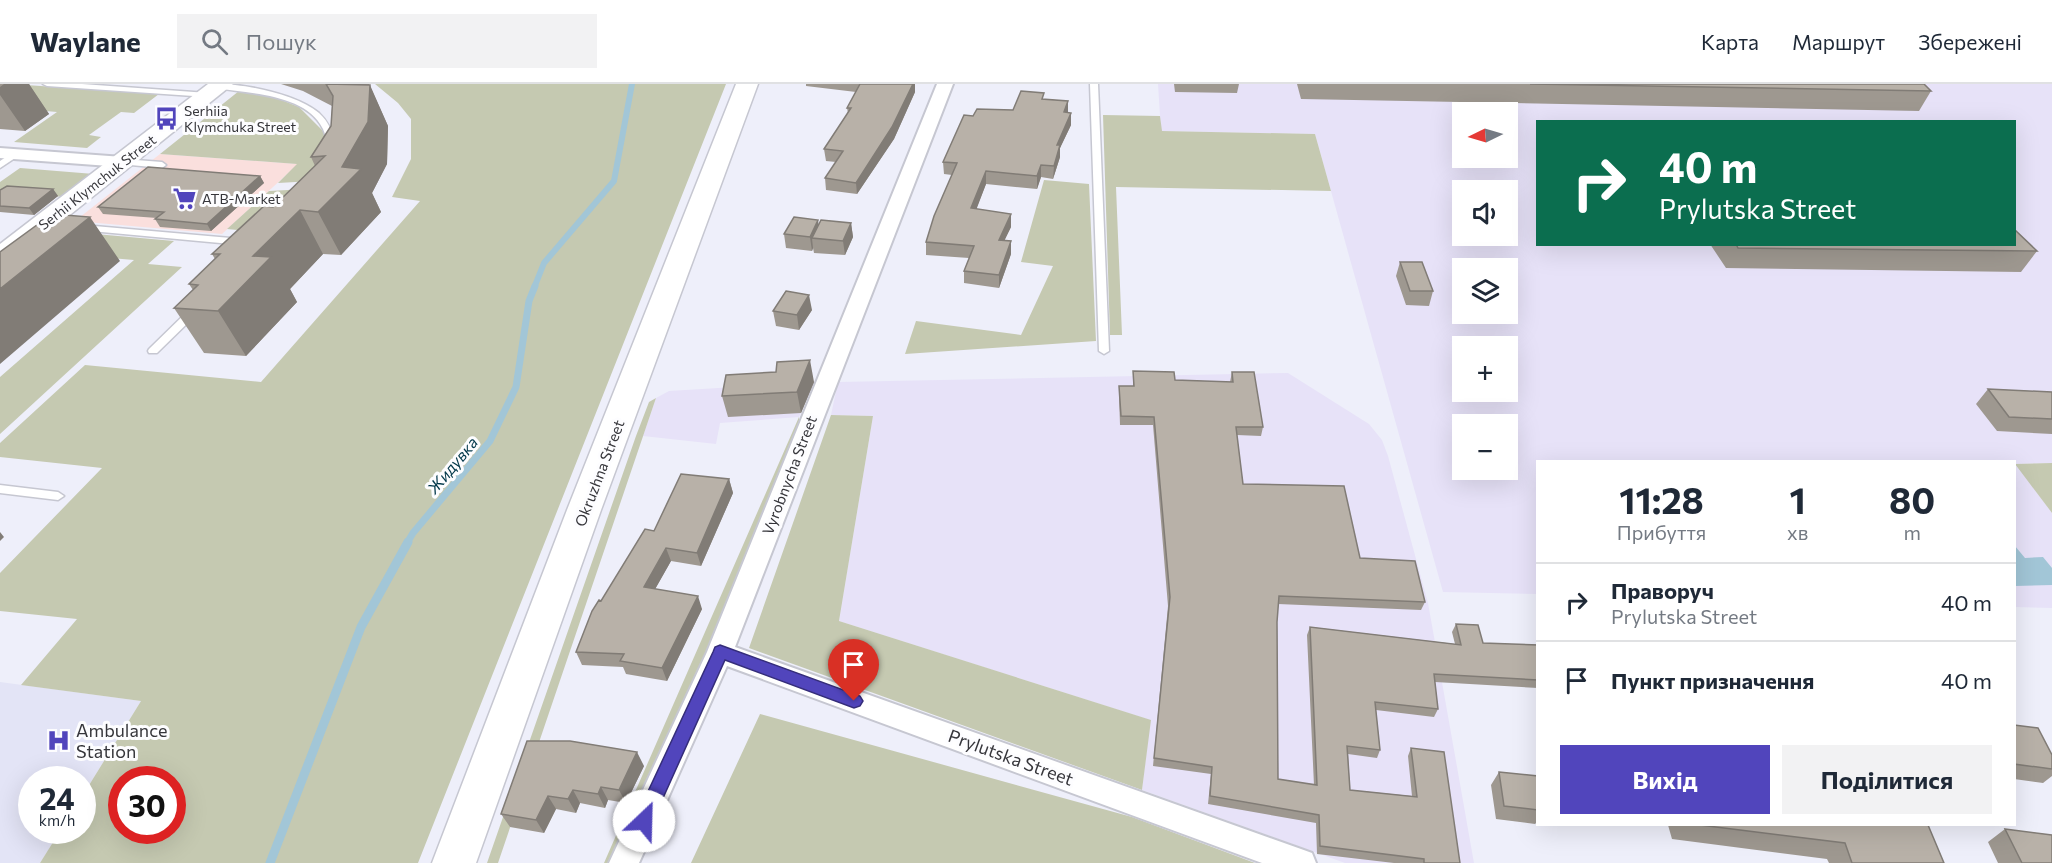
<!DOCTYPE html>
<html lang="uk">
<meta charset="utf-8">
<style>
body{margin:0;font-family:Commissioner,sans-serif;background:#f2f2f3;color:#1f2937;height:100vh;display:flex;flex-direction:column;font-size:22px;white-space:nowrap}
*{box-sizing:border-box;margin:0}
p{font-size:20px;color:#747a83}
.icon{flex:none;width:33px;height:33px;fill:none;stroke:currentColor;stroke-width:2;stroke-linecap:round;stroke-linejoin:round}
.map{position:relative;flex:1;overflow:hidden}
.panel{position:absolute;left:1536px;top:376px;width:480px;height:366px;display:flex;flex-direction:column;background:#fff;border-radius:0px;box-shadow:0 6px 24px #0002}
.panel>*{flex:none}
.guide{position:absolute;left:1536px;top:36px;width:480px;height:126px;border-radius:0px;box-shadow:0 6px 24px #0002;background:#0b6e4f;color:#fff;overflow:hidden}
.needle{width:39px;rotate:265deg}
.buttons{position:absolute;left:1452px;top:18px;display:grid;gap:12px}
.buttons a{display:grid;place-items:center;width:66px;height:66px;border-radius:0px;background:#fff;box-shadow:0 6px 24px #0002;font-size:30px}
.speed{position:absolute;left:18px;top:682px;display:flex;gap:12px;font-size:30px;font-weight:700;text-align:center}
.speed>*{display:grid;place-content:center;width:78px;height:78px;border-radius:50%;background:#fff;box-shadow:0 6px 24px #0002;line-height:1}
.speed small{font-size:15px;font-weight:400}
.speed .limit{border:9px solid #d22;background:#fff;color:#111}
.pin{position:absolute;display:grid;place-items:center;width:51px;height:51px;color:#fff;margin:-62px -26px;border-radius:50% 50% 50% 0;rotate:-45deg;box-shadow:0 0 6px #0007}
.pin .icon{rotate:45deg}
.me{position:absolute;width:66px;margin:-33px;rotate:24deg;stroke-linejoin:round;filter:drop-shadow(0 0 4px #0008)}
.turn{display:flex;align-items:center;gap:21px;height:126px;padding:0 24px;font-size:27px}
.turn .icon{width:78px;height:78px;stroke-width:2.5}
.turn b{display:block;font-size:42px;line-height:51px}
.eta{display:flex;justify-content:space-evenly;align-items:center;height:102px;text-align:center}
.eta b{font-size:36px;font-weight:700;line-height:42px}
.primary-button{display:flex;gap:12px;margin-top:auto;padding:12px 24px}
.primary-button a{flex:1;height:69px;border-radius:0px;background:#5145bc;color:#fff;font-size:24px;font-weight:700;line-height:69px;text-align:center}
.primary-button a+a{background:#f2f2f3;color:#1f2937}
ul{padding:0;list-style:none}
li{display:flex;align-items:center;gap:18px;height:78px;padding:0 24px;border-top:2px solid #e0e1e3}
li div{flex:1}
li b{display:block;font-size:22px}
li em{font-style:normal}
header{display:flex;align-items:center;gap:36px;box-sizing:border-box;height:84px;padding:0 30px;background:#fff;border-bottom:2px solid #e0e1e3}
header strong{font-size:28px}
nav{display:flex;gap:33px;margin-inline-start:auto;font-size:21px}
.search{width:420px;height:54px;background:#f2f2f3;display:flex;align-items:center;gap:15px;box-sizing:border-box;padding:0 21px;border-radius:0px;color:#747a83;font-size:22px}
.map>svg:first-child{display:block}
.commercial{fill:#fadfdd}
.industrial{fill:#e7e2f8;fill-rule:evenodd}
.built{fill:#e3e4f6}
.green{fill:#c5c9b1;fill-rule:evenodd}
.water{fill:#a2c6d7}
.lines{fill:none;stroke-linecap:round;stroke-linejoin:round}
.stream-far2{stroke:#a2c6d7;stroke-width:6}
.stream-far1{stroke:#a2c6d7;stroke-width:7}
.stream{stroke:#a2c6d7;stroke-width:9}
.lane-casing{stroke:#c6c7d1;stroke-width:3}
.street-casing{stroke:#c6c7d1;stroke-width:4}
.secondary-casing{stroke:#c6c7d1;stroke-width:3}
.primary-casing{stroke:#c6c7d1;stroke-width:3}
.lane{fill:#fff;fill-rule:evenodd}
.street{fill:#fff;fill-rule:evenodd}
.secondary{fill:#fff;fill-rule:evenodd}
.primary{fill:#fff;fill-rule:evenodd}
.wall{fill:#9e9890}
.shaded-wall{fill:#817c76}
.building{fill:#b8b1a8;stroke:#817c76;stroke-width:1.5}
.route{fill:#5145bc;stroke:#352d7a;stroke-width:1.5}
.labels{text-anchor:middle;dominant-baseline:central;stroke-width:6;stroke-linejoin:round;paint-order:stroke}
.far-poi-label{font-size:14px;fill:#36363b;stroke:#fdfdff;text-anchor:start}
.far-street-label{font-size:14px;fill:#36363b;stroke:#fdfdff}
.street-label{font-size:15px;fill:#36363b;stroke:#fdfdff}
.water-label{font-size:16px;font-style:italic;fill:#013749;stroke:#fdfdff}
.near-poi-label{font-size:18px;fill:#36363b;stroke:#fdfdff;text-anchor:start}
.near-street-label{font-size:18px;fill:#36363b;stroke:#fdfdff}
</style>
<header>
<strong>Waylane</strong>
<div class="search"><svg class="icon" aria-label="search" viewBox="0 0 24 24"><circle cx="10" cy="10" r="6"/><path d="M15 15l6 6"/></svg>Пошук</div>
<nav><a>Карта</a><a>Маршрут</a><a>Збережені</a></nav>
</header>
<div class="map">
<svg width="2052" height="779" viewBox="0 0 2052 779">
<rect width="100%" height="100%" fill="#eeeffa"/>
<path class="commercial" d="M 160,70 L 298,80 L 222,150 L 75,137 Z"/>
<path class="industrial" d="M 1158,0 L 2052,0 L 2052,379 L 2016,380 L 2052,429 L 2052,524 L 2015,523 L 2014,378 L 1538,378 L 1537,510 L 1443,508 L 1315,50 L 1161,47 ZM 1462,28 L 1508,28 L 1508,74 L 1462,74 ZM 1538,38 L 2014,38 L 2014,160 L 1538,160 ZM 1462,106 L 1508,106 L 1508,152 L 1462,152 ZM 1462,184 L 1508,184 L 1508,230 L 1462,230 ZM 1462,262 L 1508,262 L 1508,308 L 1462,308 ZM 1462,340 L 1508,340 L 1508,386 L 1462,386 Z
M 1288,289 L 1369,340 L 1382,356 L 1388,372 L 1428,519 L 1474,779 L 1345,779 L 1142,706 L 1150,636 L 839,537 L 873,332 L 831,331 L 838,298 Z
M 815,298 L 799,333 L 720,339 L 716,360 L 643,352 L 656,314 L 669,307 Z"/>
<path class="built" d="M 0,598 L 141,617 L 83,711 L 82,696 L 32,696 L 32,747 L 60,747 L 40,779 L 0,779 Z"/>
<path class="green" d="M 0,0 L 11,0 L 159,10 L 134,29 L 121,28 L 89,51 L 101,53 L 87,64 L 14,58 L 57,28 L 0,23 Z
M 375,0 L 726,0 L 418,779 L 40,779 L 60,747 L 82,747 L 83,711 L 141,617 L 21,601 L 77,535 L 0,527 L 0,489 L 102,384 L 0,373 L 0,359 L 85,281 L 261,298 L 420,117 L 392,113 L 411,75 L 411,35 L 398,19 ZM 122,696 L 172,696 L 172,747 L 122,747 Z
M 239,7 L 274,13 L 299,23 L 325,49 L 327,70 L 313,97 L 278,99 L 297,80 L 160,70 Z
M 1103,31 L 1160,32 L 1162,47 L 1315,50 L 1331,107 L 1116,103 L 1122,251 L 1110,251 Z
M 20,84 L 94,90 L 64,113 L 0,108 L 0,98 Z
M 1044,96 L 1089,100 L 1096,257 L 905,270 L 916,237 L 1021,251 L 1053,182 L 1021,178 Z
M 306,105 L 268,149 L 227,145 L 269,107 Z
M 62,147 L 174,157 L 148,180 L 182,183 L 0,350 L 0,293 L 134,176 L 63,170 Z
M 656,314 L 498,779 L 487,779 L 636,352 L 649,318 Z
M 831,331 L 873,332 L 839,537 L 1151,636 L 1142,706 L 749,564 Z
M 799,333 L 800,356 L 618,779 L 604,779 Z
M 2052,379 L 2052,429 L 2015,380 Z
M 760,630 L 1132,733 L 1255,779 L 691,779 Z"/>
<path class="water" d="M 2015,462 L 2025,474 L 2043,473 L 2052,484 L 2052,501 L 2015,502 Z"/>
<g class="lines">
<path class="stream-far2" d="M 534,204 L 544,179 L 614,97 L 632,0"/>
<path class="stream-far1" d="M 407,459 L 413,449 L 490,357 L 516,303 L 529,217 L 535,202"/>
<path class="stream" d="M 270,779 L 361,543 L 408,458"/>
<defs>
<path id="lane" d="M 43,0 L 82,0 L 208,9 L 212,11 L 208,13 L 47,2 Z
M 217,0 C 246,0 296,10 319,29 C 329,38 333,49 336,61 L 329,63 C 326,57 326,51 323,45 C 306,10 250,10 217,4 Z
M 1090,0 L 1098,0 L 1109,267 L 1104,270 L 1099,267 Z
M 15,67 L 18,68 L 18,72 L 0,84 L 0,77 Z
M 123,75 L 162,78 L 166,81 L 162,84 L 120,80 L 120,76 Z
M 83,141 L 242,155 L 247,158 L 242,161 L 80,146 L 78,144 Z
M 195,223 L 200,226 L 199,228 L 157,269 L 149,269 L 148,267 L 149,265 L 191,224 Z
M 0,401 L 58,408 L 64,412 L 58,416 L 0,409 Z"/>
<path id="street" d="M 937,0 L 953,0 L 735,563 L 1301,765 L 1312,769 L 1316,779 L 1262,779 L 727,582 L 639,779 L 609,779 L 707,568 Z
M 0,64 L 123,73 L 131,78 L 123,83 L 0,74 Z"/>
<path id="secondary" d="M 208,0 L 233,0 L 10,179 L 0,181 L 0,160 Z"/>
<path id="primary" d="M 736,0 L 758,0 L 601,426 L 476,779 L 432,779 L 567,426 Z"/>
</defs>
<use href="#lane" class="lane-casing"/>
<use href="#street" class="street-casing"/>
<use href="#secondary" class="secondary-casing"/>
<use href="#primary" class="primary-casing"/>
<use href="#lane" class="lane"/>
<use href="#street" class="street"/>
<use href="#secondary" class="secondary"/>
<use href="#primary" class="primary"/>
</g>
<path class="wall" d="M 0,0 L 29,0 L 49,30 L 25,47 L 0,45 Z
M 281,0 L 369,0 L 388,42 L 387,80 L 372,109 L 381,128 L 341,171 L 323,170 L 290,205 L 297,218 L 246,272 L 204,269 L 174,224 L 193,206 L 189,200 L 215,175 L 212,170 L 273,123 L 315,82 L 311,73 L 331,42 L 332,22 L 303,7 Z
M 806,0 L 913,0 L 915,8 L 894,55 L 857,110 L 826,106 L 825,94 L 836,78 L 826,77 L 824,65 L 848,29 L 847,24 L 856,8 L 806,2 Z
M 1174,0 L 1239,0 L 1237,9 L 1175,8 Z
M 1297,0 L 1924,0 L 1931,7 L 1919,27 L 1301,15 Z
M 1044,15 L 1068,17 L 1068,28 L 1071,29 L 1071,41 L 1060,64 L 1060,73 L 1053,95 L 1041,93 L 1037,105 L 986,100 L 976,125 L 1011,143 L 1004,156 L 1011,170 L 999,204 L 964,199 L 964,187 L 969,174 L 926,171 L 926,158 L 952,91 L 944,90 L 943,78 L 973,32 L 1013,26 Z
M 260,92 L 264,99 L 211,147 L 160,143 L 155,135 L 157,134 L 103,130 L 98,123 Z
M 53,105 L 58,112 L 34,131 L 0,128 L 0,106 Z
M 851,139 L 853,153 L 845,171 L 814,169 L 813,164 L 812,167 L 786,164 L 784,150 L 819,140 Z
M 1710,160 L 2014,160 L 2037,167 L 2021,188 L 1726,184 Z
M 1400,178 L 1433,207 L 1429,222 L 1406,221 L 1396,192 Z
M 812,226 L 799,246 L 776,242 L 773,227 Z
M 1133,287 L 1175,296 L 1230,298 L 1232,288 L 1263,343 L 1261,352 L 1237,351 L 1243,400 L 1360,474 L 1425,518 L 1421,526 L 1278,520 L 1277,538 L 1278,695 L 1314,701 L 1307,551 L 1310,543 L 1455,560 L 1452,548 L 1456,540 L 1483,559 L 1538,561 L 1538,604 L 1435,598 L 1438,625 L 1434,633 L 1376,626 L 1380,666 L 1377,674 L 1348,670 L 1350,706 L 1412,712 L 1408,672 L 1411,664 L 1460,779 L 1394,779 L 1317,770 L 1316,739 L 1208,720 L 1211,690 L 1153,682 L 1168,522 L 1153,341 L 1120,341 L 1119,311 L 1119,302 L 1133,302 Z
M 776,288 L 814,298 L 801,329 L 728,333 L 722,312 Z
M 1988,305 L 2052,308 L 2052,350 L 1997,347 L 1976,320 Z
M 729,395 L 733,409 L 701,482 L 671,477 L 655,505 L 702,525 L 667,597 L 626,590 L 623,583 L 582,581 L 576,568 L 601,517 L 654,447 Z
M 2014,641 L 2052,671 L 2052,692 L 2043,699 L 2014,695 Z
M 527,657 L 644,682 L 626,719 L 608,716 L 605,724 L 580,719 L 576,729 L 556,725 L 544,749 L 510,743 L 501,730 Z
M 1499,688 L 1538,692 L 1538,737 L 1535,740 L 1496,735 L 1491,701 Z
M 1668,741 L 1928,741 L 1944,779 L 1829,779 L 1827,775 L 1672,755 Z
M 2005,745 L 2052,779 L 1998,779 L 1988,758 Z"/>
<path class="shaded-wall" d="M 4,0 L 29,0 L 49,30 L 25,47 L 0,11 L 0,3 Z
M 913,0 L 915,0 L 915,8 L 894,55 L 857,110 L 856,99 Z
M 370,1 L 388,42 L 387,80 L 372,109 L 381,128 L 341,171 L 318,128 Z
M 1068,17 L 1068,29 L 1064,28 Z
M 1071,29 L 1071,41 L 1060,64 L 1060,73 L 1053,95 L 1054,82 L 1057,61 Z
M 1041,81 L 1041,93 L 1037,105 L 1037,92 Z
M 986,87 L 986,100 L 972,137 L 971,124 Z
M 260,92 L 264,99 L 211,147 L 207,140 Z
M 53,105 L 58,112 L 34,131 L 29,124 Z
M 300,126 L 323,170 L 290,205 L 297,218 L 246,272 L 218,227 L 253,172 Z
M 1011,130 L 1011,143 L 999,168 L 999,156 Z
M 90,133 L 120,177 L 0,280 L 0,205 Z
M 818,136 L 820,150 L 812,154 L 813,164 L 812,167 L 810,153 Z
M 851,139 L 853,153 L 845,171 L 843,157 Z
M 1011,157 L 1011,170 L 999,204 L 999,191 Z
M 809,211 L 812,226 L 799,246 L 797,231 Z
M 810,276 L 814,298 L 801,329 L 797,308 Z
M 729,395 L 733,409 L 701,482 L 697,469 Z
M 0,448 L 4,453 L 0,457 Z
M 666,464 L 671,477 L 649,516 L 644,503 Z
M 698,512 L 702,525 L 667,597 L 662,584 Z
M 637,668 L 644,682 L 626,719 L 619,706 Z
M 601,703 L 608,716 L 605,724 L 598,710 Z
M 573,706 L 580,719 L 576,729 L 568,715 Z
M 548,712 L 556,725 L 544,749 L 536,736 Z"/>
<path class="building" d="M 326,0 L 370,1 L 368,38 L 342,83 L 361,85 L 318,128 L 300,126 L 253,172 L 271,173 L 218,227 L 174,224 L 198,201 L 189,200 L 220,170 L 212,170 L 264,122 L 273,123 L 325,72 L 311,73 L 331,42 L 333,12 Z
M 860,0 L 913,0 L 892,43 L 856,99 L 825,94 L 843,67 L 824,65 L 851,24 L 847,24 Z
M 1530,0 L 1924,0 L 1931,7 Z
M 1021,7 L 1044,9 L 1042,15 L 1068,17 L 1064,28 L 1071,29 L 1057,61 L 1060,61 L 1054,82 L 1041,81 L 1037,92 L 986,87 L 971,124 L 1011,130 L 999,156 L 1011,157 L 999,191 L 964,187 L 974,162 L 926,158 L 934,132 L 957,79 L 943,78 L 964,31 L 973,32 L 977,25 L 1013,26 Z
M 148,83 L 260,92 L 207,140 L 155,135 L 164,128 L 98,123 Z
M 7,102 L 53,105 L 29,124 L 0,122 L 0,106 Z
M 52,130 L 90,133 L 0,205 L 0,168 Z
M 794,133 L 818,136 L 810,153 L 784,150 Z
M 821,136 L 851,139 L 843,157 L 812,154 Z
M 2014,145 L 2037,167 L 1738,164 L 1736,160 L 2014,160 Z
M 1400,178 L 1422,178 L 1433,207 L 1410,207 Z
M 786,207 L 809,211 L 797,231 L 773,227 Z
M 810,276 L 797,308 L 722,312 L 726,291 L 776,288 L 777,278 Z
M 1133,287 L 1174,288 L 1175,296 L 1233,298 L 1232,288 L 1254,288 L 1263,343 L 1236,343 L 1243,400 L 1344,402 L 1360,474 L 1415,477 L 1425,518 L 1279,512 L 1277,538 L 1278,695 L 1317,701 L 1310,543 L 1461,561 L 1456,540 L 1478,541 L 1483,559 L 1538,561 L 1538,596 L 1434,590 L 1438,625 L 1375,618 L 1380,666 L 1347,662 L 1350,706 L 1417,713 L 1411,664 L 1444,668 L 1460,779 L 1424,779 L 1424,775 L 1320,762 L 1319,731 L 1210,712 L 1212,683 L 1154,674 L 1170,513 L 1154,333 L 1121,332 L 1119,302 L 1134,302 Z
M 1988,305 L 2052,308 L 2052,335 L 2009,333 Z
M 681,390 L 729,395 L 697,469 L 666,464 L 644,503 L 698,512 L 662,584 L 620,577 L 624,570 L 576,568 L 592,527 L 599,516 L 601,517 L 645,445 L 654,447 Z
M 2014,641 L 2038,644 L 2052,671 L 2052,685 L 2014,680 Z
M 527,657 L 570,657 L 637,668 L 619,706 L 601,703 L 598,710 L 573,706 L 568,715 L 548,712 L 536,736 L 501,730 Z
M 1499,688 L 1538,692 L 1538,726 L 1504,722 Z
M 1700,741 L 1928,741 L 1944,779 L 1852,779 L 1845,759 Z
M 2005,745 L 2052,751 L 2052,779 L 2022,779 Z"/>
<path class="route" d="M 720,561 L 860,612 L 863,617 L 860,622 L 854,624 L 725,576 L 650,743 L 644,745 L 637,743 L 635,737 L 637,731 L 713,568 L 715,563 Z"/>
<defs>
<symbol id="bus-bare" viewBox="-9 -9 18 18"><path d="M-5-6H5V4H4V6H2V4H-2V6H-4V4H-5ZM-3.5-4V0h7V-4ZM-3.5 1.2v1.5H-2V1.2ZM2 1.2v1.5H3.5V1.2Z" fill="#5145bc" stroke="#fdfdff" stroke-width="2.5" paint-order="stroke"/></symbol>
<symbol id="supermarket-bare" viewBox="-9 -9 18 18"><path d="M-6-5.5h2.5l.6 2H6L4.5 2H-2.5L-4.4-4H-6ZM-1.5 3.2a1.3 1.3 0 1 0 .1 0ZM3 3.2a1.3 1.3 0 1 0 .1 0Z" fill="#5145bc" stroke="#fdfdff" stroke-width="2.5" paint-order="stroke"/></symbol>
<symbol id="hospital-bare" viewBox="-9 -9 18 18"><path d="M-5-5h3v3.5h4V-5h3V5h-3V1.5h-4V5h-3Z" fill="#5145bc" stroke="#fdfdff" stroke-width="2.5" paint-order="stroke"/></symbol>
</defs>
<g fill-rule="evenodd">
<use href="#bus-bare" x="150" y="18" width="33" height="33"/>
<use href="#supermarket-bare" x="168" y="98" width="33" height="33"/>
<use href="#hospital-bare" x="42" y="640" width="33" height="33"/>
</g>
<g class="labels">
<g class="far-poi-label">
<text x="184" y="26">Serhiia<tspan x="184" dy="16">Klymchuka Street</tspan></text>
<text x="202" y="114">ATB-Market</text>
</g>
<g class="far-street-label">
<text transform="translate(97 98) rotate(-38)">Serhii Klymchuk Street</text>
</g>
<g class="street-label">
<text transform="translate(599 389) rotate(-69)">Okruzhna Street</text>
<text transform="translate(789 391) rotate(-69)">Vyrobnycha Street</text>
</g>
<g class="water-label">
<text transform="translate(452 381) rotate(-50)">Жидувка</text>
</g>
<g class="near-poi-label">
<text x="76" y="646">Ambulance<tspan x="76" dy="21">Station</tspan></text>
</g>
<g class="near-street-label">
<text transform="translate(1011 673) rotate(20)">Prylutska Street</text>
</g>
</g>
</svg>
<div class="buttons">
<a><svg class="needle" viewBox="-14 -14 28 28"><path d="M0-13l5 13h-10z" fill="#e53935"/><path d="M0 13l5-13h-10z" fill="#747a83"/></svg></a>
<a><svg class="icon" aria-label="sound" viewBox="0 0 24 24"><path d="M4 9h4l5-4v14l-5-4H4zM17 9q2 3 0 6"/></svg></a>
<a><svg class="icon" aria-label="layers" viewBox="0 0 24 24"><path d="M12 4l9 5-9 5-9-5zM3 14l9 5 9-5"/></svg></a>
<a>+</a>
<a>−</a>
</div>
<div class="speed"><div>24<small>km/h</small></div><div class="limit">30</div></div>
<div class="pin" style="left:854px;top:617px;background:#d93025"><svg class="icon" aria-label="arrive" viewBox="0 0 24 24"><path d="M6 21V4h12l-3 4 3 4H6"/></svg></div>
<svg class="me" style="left:644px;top:737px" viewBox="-20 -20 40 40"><circle r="19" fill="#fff"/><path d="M0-13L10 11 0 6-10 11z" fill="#5145bc"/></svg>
<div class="guide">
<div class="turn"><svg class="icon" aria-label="right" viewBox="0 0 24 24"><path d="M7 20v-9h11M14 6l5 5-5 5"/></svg><div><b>40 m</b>Prylutska Street</div></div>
</div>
<section class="panel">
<div class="eta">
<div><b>11:28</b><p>Прибуття</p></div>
<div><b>1</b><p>хв</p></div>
<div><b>80</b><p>m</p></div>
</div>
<ul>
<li><svg class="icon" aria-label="right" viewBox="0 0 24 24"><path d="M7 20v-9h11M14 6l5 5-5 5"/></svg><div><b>Праворуч</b><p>Prylutska Street</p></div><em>40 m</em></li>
<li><svg class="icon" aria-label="arrive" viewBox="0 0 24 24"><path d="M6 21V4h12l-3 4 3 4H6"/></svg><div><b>Пункт призначення</b></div><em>40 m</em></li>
</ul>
<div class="primary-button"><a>Вихід</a><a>Поділитися</a></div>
</section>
</div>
